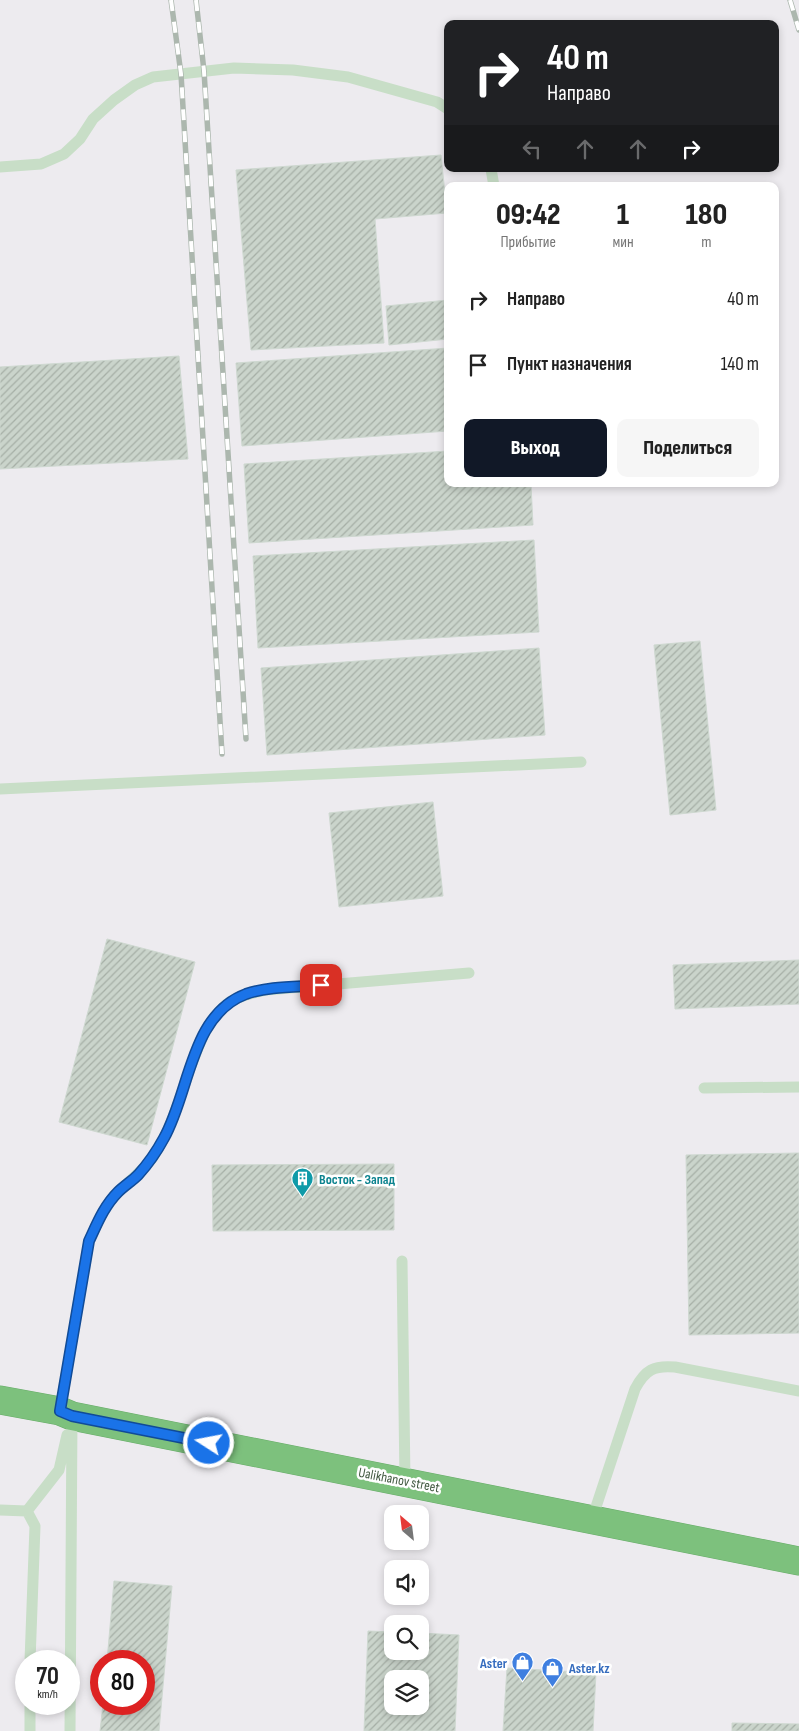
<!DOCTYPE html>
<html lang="ru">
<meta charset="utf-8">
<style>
body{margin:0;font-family:"Sofia Sans Condensed",sans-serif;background:#f6f6f6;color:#222;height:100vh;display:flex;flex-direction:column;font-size:19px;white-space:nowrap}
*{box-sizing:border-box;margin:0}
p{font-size:16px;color:#767676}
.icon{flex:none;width:28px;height:28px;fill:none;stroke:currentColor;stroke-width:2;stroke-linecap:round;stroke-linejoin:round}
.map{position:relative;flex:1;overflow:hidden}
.panel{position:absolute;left:444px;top:182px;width:335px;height:305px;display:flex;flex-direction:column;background:#fff;border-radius:10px;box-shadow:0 2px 8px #0003}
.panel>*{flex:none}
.hud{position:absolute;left:444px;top:20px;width:335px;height:152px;border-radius:10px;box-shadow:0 2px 8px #0003;background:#202124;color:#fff;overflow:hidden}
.needle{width:32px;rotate:332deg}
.controls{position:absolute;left:384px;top:1505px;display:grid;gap:10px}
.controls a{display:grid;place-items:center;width:45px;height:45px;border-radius:10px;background:#fff;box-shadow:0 2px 8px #0003;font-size:25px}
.speed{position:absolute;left:15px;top:1650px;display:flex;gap:10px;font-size:25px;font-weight:700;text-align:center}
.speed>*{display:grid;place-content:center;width:65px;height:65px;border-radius:50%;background:#fff;box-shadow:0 2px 8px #0003;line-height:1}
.speed small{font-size:12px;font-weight:400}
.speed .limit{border:8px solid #d22;background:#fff;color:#111}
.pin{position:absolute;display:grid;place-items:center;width:42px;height:42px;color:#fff;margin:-21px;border-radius:10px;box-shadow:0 2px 8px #0006}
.me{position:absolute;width:55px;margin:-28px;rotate:281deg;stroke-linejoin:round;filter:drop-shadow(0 0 4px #0008)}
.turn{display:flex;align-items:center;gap:18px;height:105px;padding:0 20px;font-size:22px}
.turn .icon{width:65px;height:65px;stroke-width:2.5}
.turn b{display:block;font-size:35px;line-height:42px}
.lanes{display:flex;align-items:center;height:48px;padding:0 20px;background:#0003;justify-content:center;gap:25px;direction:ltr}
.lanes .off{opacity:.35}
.eta{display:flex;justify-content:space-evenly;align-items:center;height:85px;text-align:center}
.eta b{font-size:30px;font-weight:800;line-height:35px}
.action{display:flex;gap:10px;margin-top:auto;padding:10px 20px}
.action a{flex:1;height:58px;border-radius:10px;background:#111827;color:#fff;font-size:20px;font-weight:800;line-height:58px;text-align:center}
.action a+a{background:#f6f6f6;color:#222}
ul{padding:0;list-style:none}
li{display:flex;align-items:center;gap:15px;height:65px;padding:0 20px}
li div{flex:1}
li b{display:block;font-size:19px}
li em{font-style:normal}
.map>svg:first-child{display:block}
.building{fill:url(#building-hatch);stroke:#ced8d0;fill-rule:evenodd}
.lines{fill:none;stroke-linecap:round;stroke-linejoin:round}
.highway-casing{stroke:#68ac69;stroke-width:29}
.lane{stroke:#c8dec7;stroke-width:11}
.highway{stroke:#7dc17d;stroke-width:28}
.rail-casing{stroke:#acb7ae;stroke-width:5.5}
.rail{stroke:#fff;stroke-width:4;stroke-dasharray:11;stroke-linecap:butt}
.route-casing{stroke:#114b97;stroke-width:12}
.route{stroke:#1a73e8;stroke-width:9}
.labels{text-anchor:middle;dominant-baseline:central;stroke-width:5;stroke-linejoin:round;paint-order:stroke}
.culture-label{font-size:14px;font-weight:bold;fill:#0d838f;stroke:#fff;text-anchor:start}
.street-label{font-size:14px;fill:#435a42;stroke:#fff}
.shop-label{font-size:14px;font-weight:bold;fill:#366cbe;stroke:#fff;text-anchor:end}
</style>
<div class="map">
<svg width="799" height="1731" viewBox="0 0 799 1731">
<defs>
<pattern id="building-hatch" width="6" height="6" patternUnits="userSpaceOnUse" patternTransform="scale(1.25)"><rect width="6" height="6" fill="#cad4cb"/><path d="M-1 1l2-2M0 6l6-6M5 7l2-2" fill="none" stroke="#a6afa6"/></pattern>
</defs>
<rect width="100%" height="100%" fill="#edebef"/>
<path class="building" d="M 441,155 L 447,213 L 375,219 L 384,343 L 251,350 L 236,170 Z
M 448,300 L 448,339 L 389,345 L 386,306 Z
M 448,348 L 448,431 L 242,446 L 236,363 Z
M 179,356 L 188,459 L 0,469 L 0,367 Z
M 448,451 L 448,484 L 531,484 L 533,525 L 249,543 L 244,464 Z
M 534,540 L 539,632 L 258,648 L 253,556 Z
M 700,641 L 716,810 L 670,815 L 654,645 Z
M 539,648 L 545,735 L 267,755 L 261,668 Z
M 433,802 L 443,896 L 339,907 L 329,813 Z
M 107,939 L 195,962 L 147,1145 L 59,1122 Z
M 799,960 L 799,1004 L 675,1009 L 673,965 Z
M 799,1153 L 799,1333 L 689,1335 L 686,1155 Z
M 394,1164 L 394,1230 L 213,1231 L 212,1165 Z
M 114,1581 L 172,1586 L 159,1731 L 100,1731 L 103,1704 L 144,1704 L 144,1661 L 107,1661 Z
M 368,1631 L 392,1632 L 392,1651 L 420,1651 L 420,1633 L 459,1635 L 455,1731 L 364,1731 ZM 392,1679 L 420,1679 L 420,1706 L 392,1706 Z
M 507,1668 L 596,1673 L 593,1731 L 503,1731 Z
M 732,1723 L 799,1724 L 799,1731 L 732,1731 Z"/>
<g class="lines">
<defs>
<path id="highway" d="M 0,1400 L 60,1411 L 72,1416 L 799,1561"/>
</defs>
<use href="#highway" class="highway-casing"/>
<path class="lane" d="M 0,167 L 41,164 L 64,154 L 80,139 L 93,119 L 114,100 L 135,85 L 153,77 L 234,68 L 293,70 L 348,77 L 437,102 L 448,109
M 491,169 L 494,186
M 0,789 L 581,762
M 704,1088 L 799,1087
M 402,1261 L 405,1481
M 60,1411 L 89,1241 C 97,1224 104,1206 118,1192 C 130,1180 143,1171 153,1157 C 171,1130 180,1097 191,1066 C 200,1043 207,1020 227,1004 C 238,996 253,993 266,990 L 469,973
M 0,1510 L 27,1511 L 35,1526 L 30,1661
M 27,1511 L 59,1470 L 67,1435
M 592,1519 L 635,1389 C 645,1370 654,1365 675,1367 L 799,1391
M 30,1731 L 30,1704
M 70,1731 L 72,1416"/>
<use href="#highway" class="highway"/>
<defs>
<path id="rail" d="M 171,0 L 181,74 L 222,754
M 196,0 L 204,71 L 246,739
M 790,0 L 799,30"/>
</defs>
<use href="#rail" class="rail-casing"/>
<use href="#rail" class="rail"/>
</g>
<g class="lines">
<defs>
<path id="route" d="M 209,1443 L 72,1416 L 60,1411 L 89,1241 C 97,1224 104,1206 118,1192 C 124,1186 132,1181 138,1175 C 148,1164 157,1151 164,1138 C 190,1092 190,1015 246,994 C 269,986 297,987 321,985"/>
</defs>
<use href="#route" class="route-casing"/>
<use href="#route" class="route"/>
</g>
<defs>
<symbol id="building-pin" viewBox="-11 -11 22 30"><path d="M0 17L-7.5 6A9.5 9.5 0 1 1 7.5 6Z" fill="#0f9aa8" stroke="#fff"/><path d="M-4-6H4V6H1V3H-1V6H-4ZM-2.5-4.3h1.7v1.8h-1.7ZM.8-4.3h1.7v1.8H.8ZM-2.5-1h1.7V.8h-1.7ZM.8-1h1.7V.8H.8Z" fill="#fff"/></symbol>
<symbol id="shop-pin" viewBox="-11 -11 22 30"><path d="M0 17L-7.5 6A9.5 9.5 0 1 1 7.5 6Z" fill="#3f7fe0" stroke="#fff"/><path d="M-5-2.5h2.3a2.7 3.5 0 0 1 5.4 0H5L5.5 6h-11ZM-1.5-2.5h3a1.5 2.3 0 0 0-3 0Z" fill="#fff"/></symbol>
</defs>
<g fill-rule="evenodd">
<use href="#building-pin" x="290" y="1166" width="25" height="34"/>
<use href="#shop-pin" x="510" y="1650" width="25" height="34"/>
<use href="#shop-pin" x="540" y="1656" width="25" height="34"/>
</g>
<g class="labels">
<g class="culture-label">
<text x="319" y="1179">Восток - Запад</text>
</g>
<g class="street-label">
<text transform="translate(399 1480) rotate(11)">Ualikhanov street</text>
</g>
<g class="shop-label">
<text x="507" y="1663">Aster</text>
<text x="569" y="1668" text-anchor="start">Aster.kz</text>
</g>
</g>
</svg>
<div class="controls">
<a><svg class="needle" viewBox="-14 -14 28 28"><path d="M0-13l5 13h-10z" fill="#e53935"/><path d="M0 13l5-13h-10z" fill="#767676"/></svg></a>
<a><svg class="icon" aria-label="sound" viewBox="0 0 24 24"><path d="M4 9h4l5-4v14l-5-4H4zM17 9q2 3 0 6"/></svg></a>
<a><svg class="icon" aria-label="search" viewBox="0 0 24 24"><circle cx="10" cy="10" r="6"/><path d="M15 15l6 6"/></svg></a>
<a><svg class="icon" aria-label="layers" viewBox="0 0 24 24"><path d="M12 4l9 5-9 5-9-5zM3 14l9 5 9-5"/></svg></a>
</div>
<div class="speed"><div>70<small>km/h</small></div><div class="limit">80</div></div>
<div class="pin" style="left:321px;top:985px;background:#d93025"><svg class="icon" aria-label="arrive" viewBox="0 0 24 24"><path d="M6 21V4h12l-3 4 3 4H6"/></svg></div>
<svg class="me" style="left:209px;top:1443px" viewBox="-20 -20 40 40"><circle r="17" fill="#1a73e8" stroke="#fff" stroke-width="3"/><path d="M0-11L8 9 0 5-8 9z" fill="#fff"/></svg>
<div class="hud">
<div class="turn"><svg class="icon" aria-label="right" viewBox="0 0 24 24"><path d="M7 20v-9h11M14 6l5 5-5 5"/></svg><div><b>40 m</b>Направо</div></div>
<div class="lanes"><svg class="icon off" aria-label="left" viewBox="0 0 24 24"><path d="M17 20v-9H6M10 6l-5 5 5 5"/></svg><svg class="icon off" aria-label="ahead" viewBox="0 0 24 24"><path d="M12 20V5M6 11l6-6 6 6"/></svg><svg class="icon off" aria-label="ahead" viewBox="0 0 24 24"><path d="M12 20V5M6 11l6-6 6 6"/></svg><svg class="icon" aria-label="right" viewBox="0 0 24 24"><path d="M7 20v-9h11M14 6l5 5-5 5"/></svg></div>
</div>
<section class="panel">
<div class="eta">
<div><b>09:42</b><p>Прибытие</p></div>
<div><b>1</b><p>мин</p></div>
<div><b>180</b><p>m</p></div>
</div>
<ul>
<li><svg class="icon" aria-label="right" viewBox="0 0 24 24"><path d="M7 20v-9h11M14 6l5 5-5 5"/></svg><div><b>Направо</b></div><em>40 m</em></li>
<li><svg class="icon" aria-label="arrive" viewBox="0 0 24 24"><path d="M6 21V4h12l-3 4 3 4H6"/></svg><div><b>Пункт назначения</b></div><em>140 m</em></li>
</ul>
<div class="action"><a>Выход</a><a>Поделиться</a></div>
</section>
</div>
